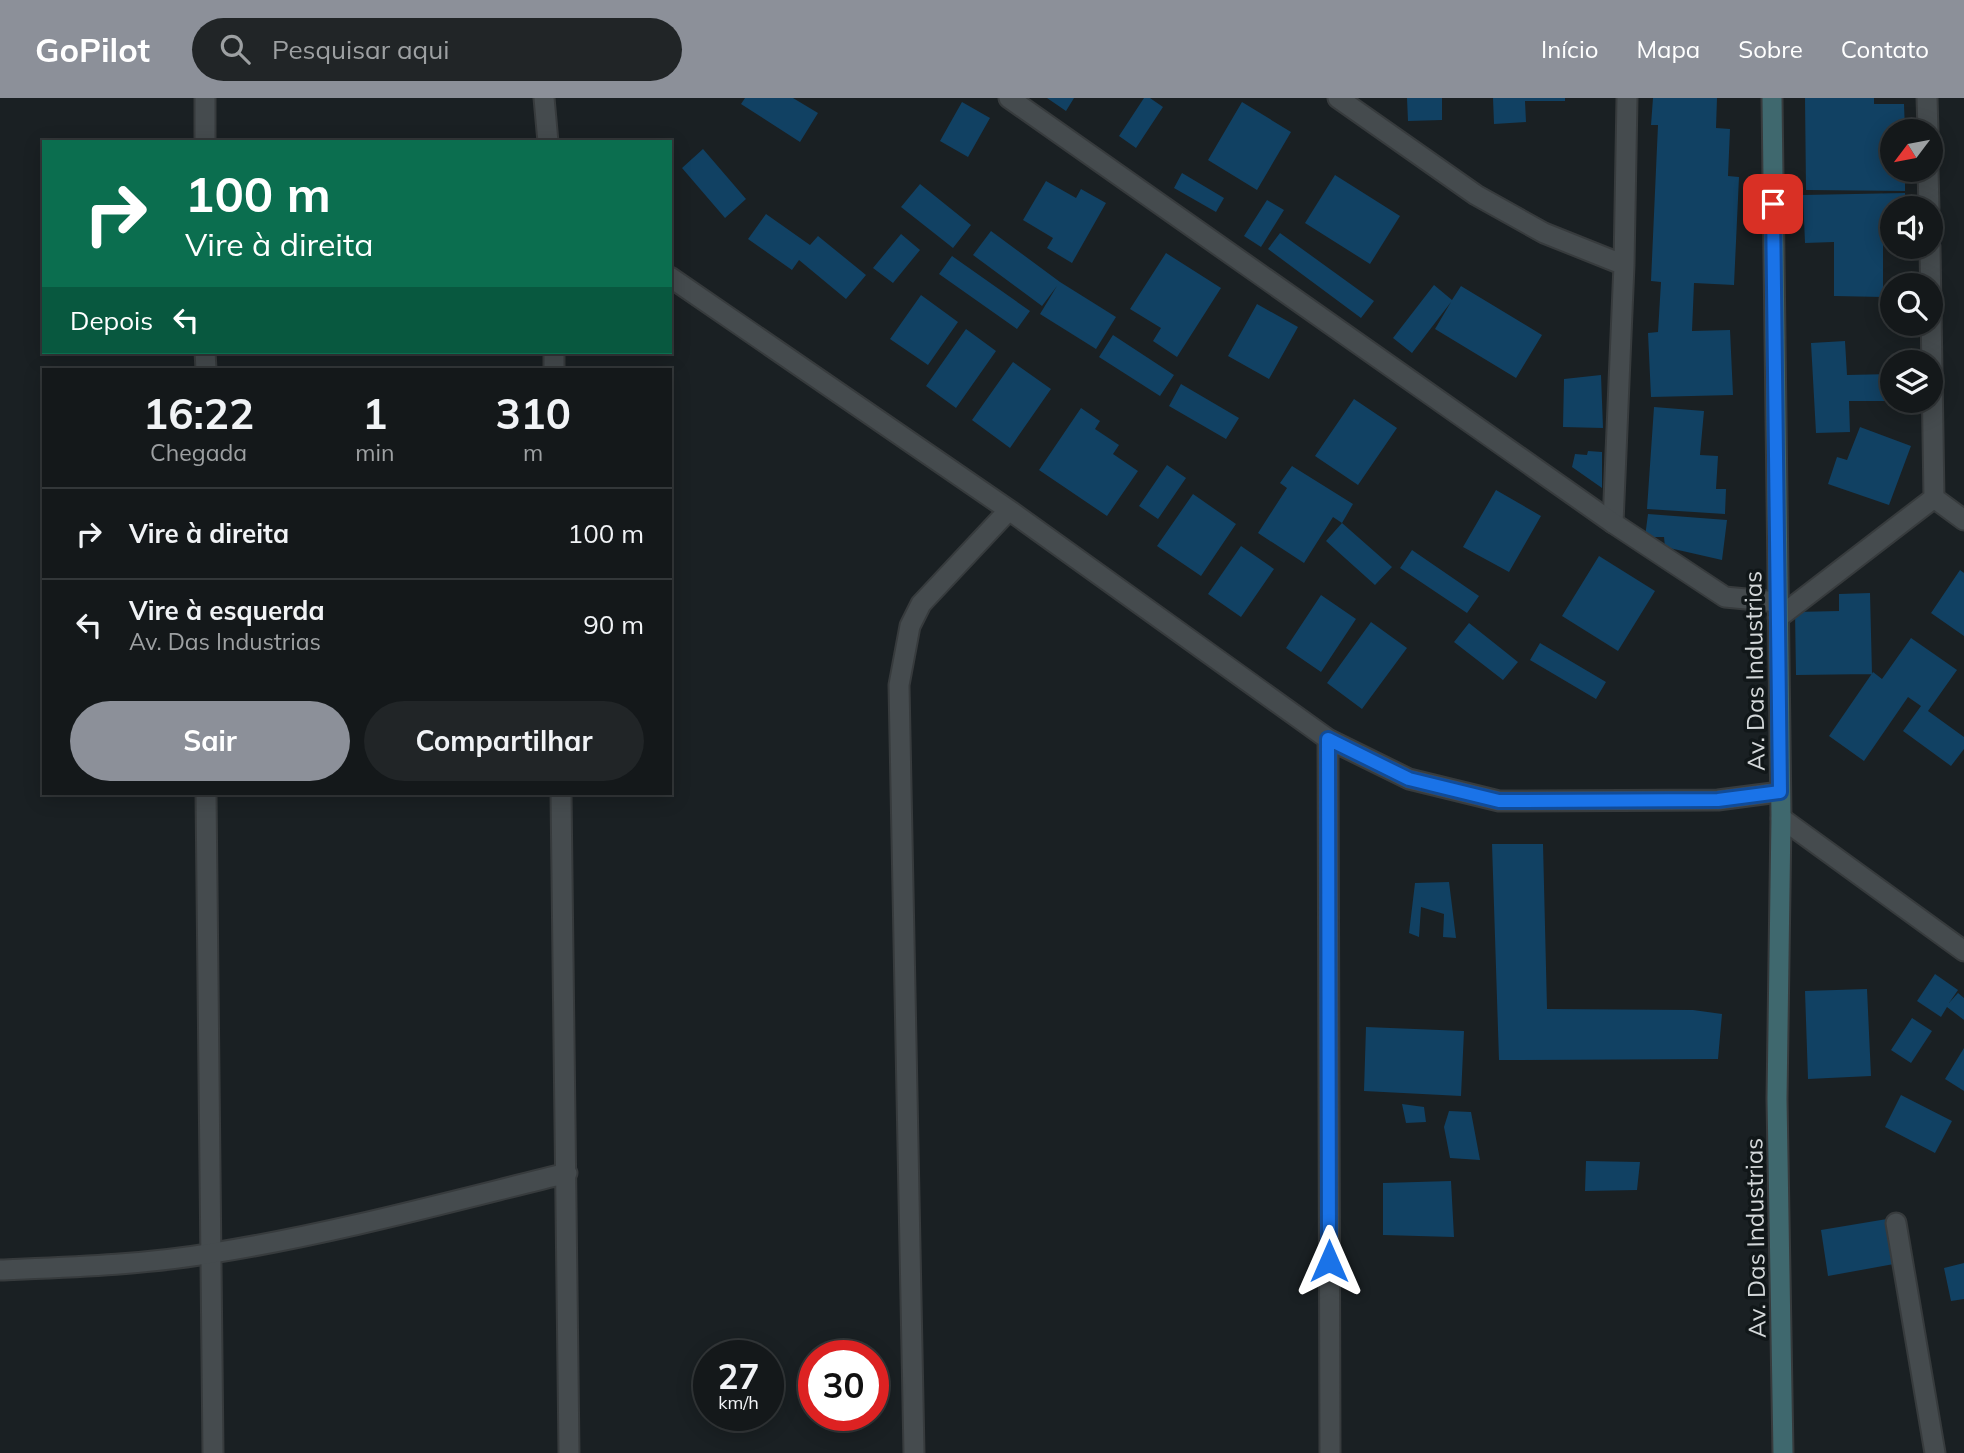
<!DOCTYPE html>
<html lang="pt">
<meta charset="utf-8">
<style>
body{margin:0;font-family:Mulish,sans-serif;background:#212527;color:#f1f3f6;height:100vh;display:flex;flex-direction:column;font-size:26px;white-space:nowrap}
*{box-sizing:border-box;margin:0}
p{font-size:23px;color:#9da0a2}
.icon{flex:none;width:38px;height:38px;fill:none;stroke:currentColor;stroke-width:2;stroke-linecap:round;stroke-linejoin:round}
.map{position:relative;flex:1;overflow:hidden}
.details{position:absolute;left:42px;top:270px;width:630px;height:427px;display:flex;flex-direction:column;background:#14181a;border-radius:0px;box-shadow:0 4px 18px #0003,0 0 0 2px #333739}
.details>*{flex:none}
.guide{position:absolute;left:42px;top:42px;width:630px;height:214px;border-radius:0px;box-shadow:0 4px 18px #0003,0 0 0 2px #333739;background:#0b6e4f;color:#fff;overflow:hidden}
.needle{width:46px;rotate:238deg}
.tools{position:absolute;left:1880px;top:21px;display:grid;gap:14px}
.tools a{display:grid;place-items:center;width:63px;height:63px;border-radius:50%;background:#14181a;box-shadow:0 4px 18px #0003,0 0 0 2px #333739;font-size:35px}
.speed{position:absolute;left:693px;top:1242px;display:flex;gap:14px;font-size:35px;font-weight:700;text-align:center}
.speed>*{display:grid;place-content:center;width:91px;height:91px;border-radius:50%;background:#14181a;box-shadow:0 4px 18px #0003,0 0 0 2px #333739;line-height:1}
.speed small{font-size:18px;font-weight:400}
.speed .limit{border:10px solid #d22;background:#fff;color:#111}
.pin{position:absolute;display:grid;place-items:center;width:60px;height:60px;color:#fff;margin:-30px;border-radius:14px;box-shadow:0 4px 10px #0006}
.me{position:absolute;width:77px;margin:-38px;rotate:0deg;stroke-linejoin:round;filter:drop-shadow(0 0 5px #0008)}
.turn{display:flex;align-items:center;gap:24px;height:147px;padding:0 28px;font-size:32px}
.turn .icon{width:91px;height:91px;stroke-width:2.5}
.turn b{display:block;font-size:49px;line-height:60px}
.then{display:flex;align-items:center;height:66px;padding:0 28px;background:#0003;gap:14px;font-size:26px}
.eta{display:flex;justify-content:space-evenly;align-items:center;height:119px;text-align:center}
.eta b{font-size:42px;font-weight:700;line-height:49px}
.primary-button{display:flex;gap:14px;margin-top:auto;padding:14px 28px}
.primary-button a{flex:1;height:80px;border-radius:42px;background:#8c9099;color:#fff;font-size:28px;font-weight:700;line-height:80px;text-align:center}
.primary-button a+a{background:#212527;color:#f1f3f6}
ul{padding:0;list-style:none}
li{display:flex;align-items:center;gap:21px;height:91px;padding:0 28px;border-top:2px solid #333739}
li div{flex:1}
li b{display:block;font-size:26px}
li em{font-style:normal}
header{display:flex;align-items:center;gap:42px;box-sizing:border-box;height:98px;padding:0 35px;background:#8c9099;color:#fff}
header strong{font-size:33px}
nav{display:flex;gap:38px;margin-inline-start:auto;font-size:24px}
.search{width:490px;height:63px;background:#212527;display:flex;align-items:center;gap:18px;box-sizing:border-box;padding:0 24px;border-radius:38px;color:#9da0a2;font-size:26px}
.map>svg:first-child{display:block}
.building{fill:#114163}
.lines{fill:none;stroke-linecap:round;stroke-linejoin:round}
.minor-casing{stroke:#373b3d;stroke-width:23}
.tertiary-casing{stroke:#373b3d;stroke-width:23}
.secondary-casing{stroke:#373b3d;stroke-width:23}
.minor{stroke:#454b4e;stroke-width:19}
.tertiary{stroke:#454b4e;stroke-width:19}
.secondary{stroke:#3f686e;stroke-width:19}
.route-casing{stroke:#114b97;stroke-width:18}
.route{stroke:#1a73e8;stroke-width:12}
.labels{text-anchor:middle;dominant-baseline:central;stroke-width:7;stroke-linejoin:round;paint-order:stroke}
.street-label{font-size:24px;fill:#d4d8da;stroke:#111719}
</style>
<header>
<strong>GoPilot</strong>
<div class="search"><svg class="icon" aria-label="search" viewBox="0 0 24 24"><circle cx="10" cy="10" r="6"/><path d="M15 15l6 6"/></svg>Pesquisar aqui</div>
<nav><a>Início</a><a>Mapa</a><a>Sobre</a><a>Contato</a></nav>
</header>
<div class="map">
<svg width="1964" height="1355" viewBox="0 0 1964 1355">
<rect width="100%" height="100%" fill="#1a2023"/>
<path class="building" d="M 745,0 L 793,0 L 818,15 L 800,44 L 741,6 Z
M 1047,0 L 1074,0 L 1066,13 Z
M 1144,0 L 1150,0 L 1163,9 L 1136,50 L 1119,38 Z
M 1407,0 L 1442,0 L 1442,22 L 1408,23 Z
M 1493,0 L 1565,0 L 1565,3 L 1525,3 L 1526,24 L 1494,26 Z
M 1653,0 L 1717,0 L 1716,30 L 1730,31 L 1728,78 L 1739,79 L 1734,187 L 1694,185 L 1692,233 L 1730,232 L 1733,297 L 1651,299 L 1648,235 L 1658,234 L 1661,184 L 1651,183 L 1658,27 L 1651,27 Z
M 1805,0 L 1874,0 L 1874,6 L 1904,6 L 1905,33 L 1892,33 L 1892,72 L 1905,72 L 1905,93 L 1806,92 Z
M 962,4 L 990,20 L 968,59 L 940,43 Z
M 1242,4 L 1291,34 L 1257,92 L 1208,62 Z
M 703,51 L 746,101 L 725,120 L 682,70 Z
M 1182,75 L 1224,100 L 1216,114 L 1174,90 Z
M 1335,77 L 1400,118 L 1370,166 L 1305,125 Z
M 1046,83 L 1076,100 L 1081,91 L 1106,105 L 1072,165 L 1047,150 L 1053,140 L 1023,122 Z
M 920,86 L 971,127 L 953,150 L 901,109 Z
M 1905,95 L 1906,110 L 1892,110 L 1892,143 L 1883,143 L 1883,199 L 1834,198 L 1834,144 L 1805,145 L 1803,97 Z
M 1267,102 L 1284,112 L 1261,149 L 1244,138 Z
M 766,116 L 810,147 L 818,138 L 866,177 L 846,201 L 799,162 L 792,172 L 748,141 Z
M 991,133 L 1060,184 L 1116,219 L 1096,251 L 1040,216 L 1057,188 L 1042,208 L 973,157 Z
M 1280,135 L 1374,203 L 1361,220 L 1268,151 Z
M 901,136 L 920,152 L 893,185 L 873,170 Z
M 1166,155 L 1221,190 L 1177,259 L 1153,243 L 1161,230 L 1130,211 Z
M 952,158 L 1030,213 L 1017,231 L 939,176 Z
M 1434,187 L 1452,202 L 1461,188 L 1542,237 L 1516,280 L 1435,231 L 1451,204 L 1412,255 L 1393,240 Z
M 921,197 L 958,224 L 928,267 L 890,241 Z
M 1257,206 L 1298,229 L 1269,281 L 1228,258 Z
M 966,231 L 996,253 L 956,310 L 926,288 Z
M 1113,237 L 1174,277 L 1160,298 L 1099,259 Z
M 1845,243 L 1847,277 L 1892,276 L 1892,303 L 1849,303 L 1850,334 L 1816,335 L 1811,245 Z
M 1013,264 L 1051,291 L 1010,350 L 972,322 Z
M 1601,277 L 1603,330 L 1563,329 L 1564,281 Z
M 1181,286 L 1239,320 L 1226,341 L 1169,308 Z
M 1354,301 L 1397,330 L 1358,387 L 1315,358 Z
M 1654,309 L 1704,313 L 1700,357 L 1718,358 L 1716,391 L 1726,391 L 1725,416 L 1647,411 Z
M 1081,310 L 1100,323 L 1095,331 L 1119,347 L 1113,356 L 1138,373 L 1107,418 L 1039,372 Z
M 1860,329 L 1911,348 L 1889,407 L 1828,386 L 1837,359 L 1847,362 Z
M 1588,353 L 1602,354 L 1602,390 L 1572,369 L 1575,356 L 1587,357 Z
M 1167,367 L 1186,380 L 1158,421 L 1139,408 Z
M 1292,368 L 1353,406 L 1342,425 L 1333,419 L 1304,465 L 1258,435 L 1287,390 L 1280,385 Z
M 1496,392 L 1541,418 L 1509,474 L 1463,449 Z
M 1193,396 L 1236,426 L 1201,478 L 1157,448 Z
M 1648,416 L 1727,422 L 1722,462 L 1665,449 L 1664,439 L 1645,439 Z
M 1342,425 L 1392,469 L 1375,487 L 1326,443 Z
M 1241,448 L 1274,471 L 1241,519 L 1208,496 Z
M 1412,452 L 1479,498 L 1467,515 L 1400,470 Z
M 1599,458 L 1655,493 L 1618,553 L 1562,518 Z
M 1960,472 L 1964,475 L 1964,538 L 1931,515 Z
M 1870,495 L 1872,576 L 1796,577 L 1795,514 L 1839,513 L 1839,496 Z
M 1321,497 L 1356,521 L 1321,574 L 1286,550 Z
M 1371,524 L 1407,550 L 1362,611 L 1327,585 Z
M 1469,525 L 1518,564 L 1503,582 L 1454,544 Z
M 1911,540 L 1957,572 L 1928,613 L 1964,639 L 1964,651 L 1951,668 L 1903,633 L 1921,608 L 1908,599 L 1864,663 L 1829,638 L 1873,574 L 1882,581 Z
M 1540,545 L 1606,584 L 1596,601 L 1530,562 Z
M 1492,746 L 1543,746 L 1547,911 L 1693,912 L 1722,916 L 1718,961 L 1499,962 Z
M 1449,784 L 1456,840 L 1443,839 L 1444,816 L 1421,809 L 1419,839 L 1409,835 L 1415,785 Z
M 1935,876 L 1958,892 L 1949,905 L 1958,895 L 1964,900 L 1964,922 L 1947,909 L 1941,919 L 1917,903 Z
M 1867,891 L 1871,978 L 1808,981 L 1805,893 Z
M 1912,920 L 1932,933 L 1911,965 L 1891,952 Z
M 1366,929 L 1464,933 L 1461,998 L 1364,993 Z
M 1964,950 L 1964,993 L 1945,981 Z
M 1901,997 L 1952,1023 L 1935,1055 L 1885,1029 Z
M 1402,1006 L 1424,1009 L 1426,1024 L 1406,1025 Z
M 1449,1013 L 1471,1014 L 1480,1062 L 1450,1060 L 1444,1029 Z
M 1586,1063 L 1640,1064 L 1637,1092 L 1585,1093 Z
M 1451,1083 L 1454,1139 L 1383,1137 L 1383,1085 Z
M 1887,1121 L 1894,1166 L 1828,1178 L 1821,1132 Z
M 1964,1165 L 1964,1201 L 1951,1203 L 1944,1170 Z"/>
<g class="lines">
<defs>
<path id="minor" d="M 205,0 L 205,44
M 1338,0 L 1476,97 L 1544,135 L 1624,167
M 1927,0 L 1928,33
M 1928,72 L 1929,110
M 1930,149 L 1934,400
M 670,179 L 1009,412 L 1328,641 L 1409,681 L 1499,703 L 1718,702 L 1780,694
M 205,254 L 206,271
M 1934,400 L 1964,422
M 1613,425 L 1624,167 L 1627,0
M 1778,520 L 1934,400
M 1328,641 L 1330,1355
M 206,695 L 213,1355
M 1781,720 L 1964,853
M 1896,1125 L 1935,1355
M 914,1355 L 899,587 L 910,528 L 921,506 L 1009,412"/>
<path id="tertiary" d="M 544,0 L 548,44
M 1009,0 L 1613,425 L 1725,499 L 1778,504
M 554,254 L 554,271
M 561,695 L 569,1355
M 0,1172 C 71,1169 142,1167 213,1155 C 332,1136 449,1104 567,1075"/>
<path id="secondary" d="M 1772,0 L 1781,720 L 1777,1001 L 1783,1355"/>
</defs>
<use href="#minor" class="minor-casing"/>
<use href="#tertiary" class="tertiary-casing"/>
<use href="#secondary" class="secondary-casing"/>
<use href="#minor" class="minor"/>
<use href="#tertiary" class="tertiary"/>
<use href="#secondary" class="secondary"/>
</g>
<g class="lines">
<defs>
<path id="route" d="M 1329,1163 L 1328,641 L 1409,681 L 1499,703 L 1718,702 L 1780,694 L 1773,106"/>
</defs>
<use href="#route" class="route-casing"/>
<use href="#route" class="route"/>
</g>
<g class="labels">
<g class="street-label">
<text transform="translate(1754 573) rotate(-91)">Av. Das Industrias</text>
<text transform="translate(1755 1140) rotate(-91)">Av. Das Industrias</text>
</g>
</g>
</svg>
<div class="tools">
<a><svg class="needle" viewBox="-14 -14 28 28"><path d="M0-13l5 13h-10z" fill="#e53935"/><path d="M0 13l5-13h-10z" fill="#9da0a2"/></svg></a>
<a><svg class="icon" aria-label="sound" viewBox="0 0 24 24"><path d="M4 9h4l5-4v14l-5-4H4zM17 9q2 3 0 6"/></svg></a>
<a><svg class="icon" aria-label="search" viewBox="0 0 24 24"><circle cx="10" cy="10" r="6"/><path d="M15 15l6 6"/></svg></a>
<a><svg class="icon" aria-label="layers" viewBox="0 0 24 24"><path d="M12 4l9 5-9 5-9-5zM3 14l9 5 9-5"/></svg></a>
</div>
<div class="speed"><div>27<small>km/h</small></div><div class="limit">30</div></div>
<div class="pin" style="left:1773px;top:106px;background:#d93025"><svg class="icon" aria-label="arrive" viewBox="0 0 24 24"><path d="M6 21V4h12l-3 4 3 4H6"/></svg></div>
<svg class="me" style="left:1329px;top:1163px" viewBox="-20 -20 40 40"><path d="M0-17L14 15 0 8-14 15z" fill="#1a73e8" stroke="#fff" stroke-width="4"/></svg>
<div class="guide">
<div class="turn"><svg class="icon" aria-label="right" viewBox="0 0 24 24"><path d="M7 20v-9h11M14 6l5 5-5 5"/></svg><div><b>100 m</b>Vire à direita</div></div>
<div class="then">Depois<svg class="icon" aria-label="left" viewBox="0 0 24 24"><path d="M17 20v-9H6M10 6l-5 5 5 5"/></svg></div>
</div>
<section class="details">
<div class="eta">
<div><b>16:22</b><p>Chegada</p></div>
<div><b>1</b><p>min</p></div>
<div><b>310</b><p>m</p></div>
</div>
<ul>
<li><svg class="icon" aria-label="right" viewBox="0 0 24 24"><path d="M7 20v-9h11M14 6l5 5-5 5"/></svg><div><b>Vire à direita</b></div><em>100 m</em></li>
<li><svg class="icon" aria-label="left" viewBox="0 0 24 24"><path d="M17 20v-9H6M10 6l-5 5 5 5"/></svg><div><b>Vire à esquerda</b><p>Av. Das Industrias</p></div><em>90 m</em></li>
</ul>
<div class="primary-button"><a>Sair</a><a>Compartilhar</a></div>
</section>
</div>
